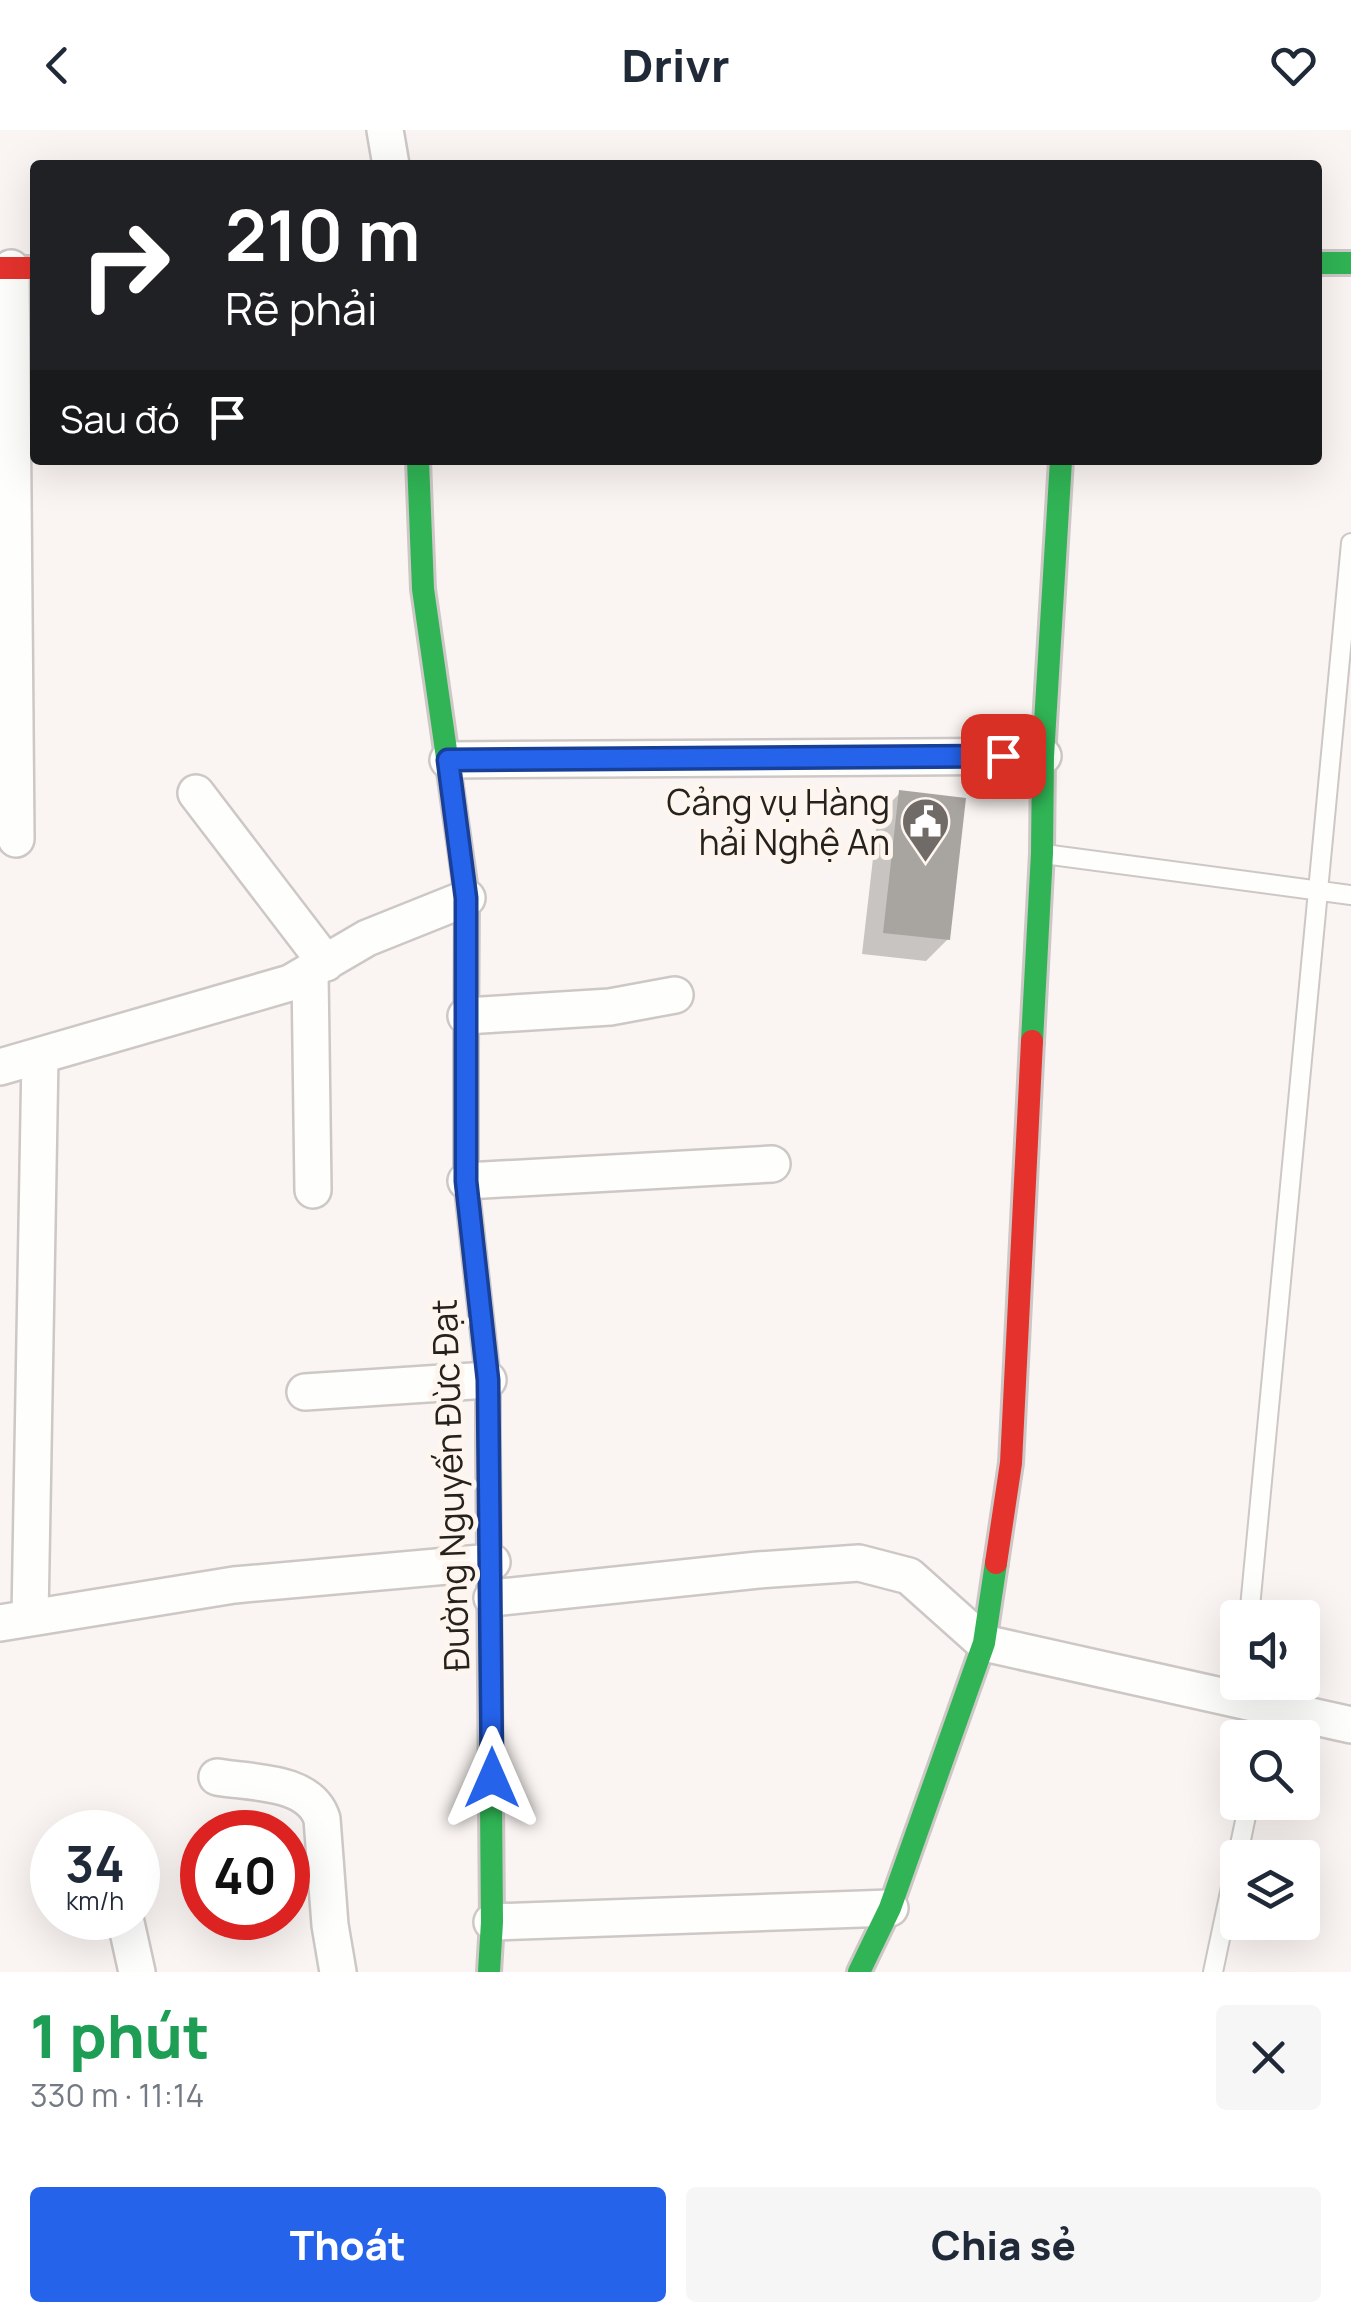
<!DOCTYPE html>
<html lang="vi">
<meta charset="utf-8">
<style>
body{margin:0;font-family:Manrope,sans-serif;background:#f6f6f7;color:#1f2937;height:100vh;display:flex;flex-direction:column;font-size:38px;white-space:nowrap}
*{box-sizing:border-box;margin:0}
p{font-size:32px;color:#747a83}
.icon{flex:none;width:55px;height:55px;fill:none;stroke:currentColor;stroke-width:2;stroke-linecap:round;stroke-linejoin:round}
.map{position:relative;height:1842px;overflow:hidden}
.sheet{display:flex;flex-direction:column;background:#fff;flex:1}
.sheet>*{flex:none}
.guide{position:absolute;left:30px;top:30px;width:1292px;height:305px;border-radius:10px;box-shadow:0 10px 40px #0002;background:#202124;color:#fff;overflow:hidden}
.buttons{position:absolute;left:1220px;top:1470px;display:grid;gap:20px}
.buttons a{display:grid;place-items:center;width:100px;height:100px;border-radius:10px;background:#fff;box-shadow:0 10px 40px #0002;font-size:50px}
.speed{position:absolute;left:30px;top:1680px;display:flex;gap:20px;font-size:50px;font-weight:700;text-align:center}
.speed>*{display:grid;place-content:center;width:130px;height:130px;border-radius:50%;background:#fff;box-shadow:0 10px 40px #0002;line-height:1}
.speed small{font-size:25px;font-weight:400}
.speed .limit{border:15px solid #d22;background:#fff;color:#111}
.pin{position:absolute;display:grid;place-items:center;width:85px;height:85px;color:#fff;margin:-42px;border-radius:20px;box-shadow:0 5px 15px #0006}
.me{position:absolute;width:110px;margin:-55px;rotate:0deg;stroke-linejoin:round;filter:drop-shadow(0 0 8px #0008)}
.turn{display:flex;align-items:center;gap:35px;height:210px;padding:0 30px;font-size:45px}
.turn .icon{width:130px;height:130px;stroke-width:2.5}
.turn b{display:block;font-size:70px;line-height:85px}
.then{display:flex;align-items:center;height:95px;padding:0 30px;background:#0003;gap:20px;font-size:38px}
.round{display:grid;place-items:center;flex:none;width:105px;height:105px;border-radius:10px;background:#f6f6f7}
.summary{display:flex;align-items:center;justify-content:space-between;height:170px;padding:0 30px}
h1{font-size:60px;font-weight:800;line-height:75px;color:#1e9e55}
.button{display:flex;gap:20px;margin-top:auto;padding:20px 30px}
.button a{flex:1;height:115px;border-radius:10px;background:#2563eb;color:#fff;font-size:40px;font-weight:800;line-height:115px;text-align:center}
.button a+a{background:#f6f6f7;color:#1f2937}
header{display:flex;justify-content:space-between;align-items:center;height:130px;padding:0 30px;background:#fff;font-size:45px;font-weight:800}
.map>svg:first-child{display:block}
.shadow{fill:#0003}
.building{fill:#a8a5a1}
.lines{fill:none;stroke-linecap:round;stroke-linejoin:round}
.lane-casing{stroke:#cdc8c5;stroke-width:22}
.street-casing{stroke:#cdc8c5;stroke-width:40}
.fast-casing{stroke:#cdc8c5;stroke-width:28}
.slow-casing{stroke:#cdc8c5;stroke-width:28}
.jam-casing{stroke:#cdc8c5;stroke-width:28}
.lane{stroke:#fefefd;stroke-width:18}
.street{stroke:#fefefd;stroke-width:35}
.fast{stroke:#30b455;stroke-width:22}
.slow{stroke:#ff9f0a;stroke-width:22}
.jam{stroke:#e5322d;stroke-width:22}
.route-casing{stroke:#184099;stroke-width:25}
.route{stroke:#2563eb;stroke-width:18}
.labels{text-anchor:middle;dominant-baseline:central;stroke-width:10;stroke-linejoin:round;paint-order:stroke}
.poi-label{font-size:35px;fill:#25211c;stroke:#fdf5ee;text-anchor:end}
.street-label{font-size:35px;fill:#25211c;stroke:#fdf5ee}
</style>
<header><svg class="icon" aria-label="back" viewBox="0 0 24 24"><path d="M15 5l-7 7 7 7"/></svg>Drivr<svg class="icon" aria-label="heart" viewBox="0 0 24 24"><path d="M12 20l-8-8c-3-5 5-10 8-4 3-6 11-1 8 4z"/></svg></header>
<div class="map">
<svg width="1351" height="1842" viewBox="0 0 1351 1842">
<rect width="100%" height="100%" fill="#faf5f2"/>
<path class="shadow" d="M 900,663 L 948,809 L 926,831 L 862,824 L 878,685 Z"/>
<path class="building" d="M 899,660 L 966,668 L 950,810 L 883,803 Z"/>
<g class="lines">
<defs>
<path id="lane" d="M 1044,724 L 1351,765
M 1249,1488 L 1351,413
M 1263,1608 L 1270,1578
M 1213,1842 L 1249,1672"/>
<path id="street" d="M 385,0 L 391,35
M 11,138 L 16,709
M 448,630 L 1043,626
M 196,663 L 326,833
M 310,842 L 313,1060
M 466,886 L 610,877 L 675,865
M 0,937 L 290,853 L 367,808 L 467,768
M 466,1051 L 772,1034
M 305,1262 L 488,1250
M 492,1468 L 758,1440 L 859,1433 L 909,1446 L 984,1513 L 1351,1595
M 30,1487 L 40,927
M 0,1493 L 234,1455 L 492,1432
M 217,1647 C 251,1653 310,1650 322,1689 L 330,1795 L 338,1842
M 125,1788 L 137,1842
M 492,1792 L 890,1778"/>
<path id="fast" d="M 1318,133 L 1351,133
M 418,330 L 423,459 L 467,768 L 466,922
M 1032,911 L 1042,723 L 1043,626 L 1061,330
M 488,1310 L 492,1792 L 489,1842
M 859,1842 L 890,1778 L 984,1513 L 996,1433"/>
<path id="slow" d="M 466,922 L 466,1051 L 488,1250 L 488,1310"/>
<path id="jam" d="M 0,138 L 35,138
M 996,1433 L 1011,1333 L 1032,911"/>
</defs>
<use href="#lane" class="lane-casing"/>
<use href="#street" class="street-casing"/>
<use href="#fast" class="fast-casing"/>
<use href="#slow" class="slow-casing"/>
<use href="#jam" class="jam-casing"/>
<use href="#lane" class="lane"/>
<use href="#street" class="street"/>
<use href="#fast" class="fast"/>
<use href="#slow" class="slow"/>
<use href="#jam" class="jam"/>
</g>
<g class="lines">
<defs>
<path id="route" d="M 492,1648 L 488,1250 L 466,1051 L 466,768 L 448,630 L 1003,626"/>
</defs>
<use href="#route" class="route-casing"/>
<use href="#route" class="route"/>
</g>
<defs>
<symbol id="civic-pin" viewBox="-11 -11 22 30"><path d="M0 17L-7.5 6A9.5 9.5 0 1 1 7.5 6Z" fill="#706b67" stroke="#fdf5ee"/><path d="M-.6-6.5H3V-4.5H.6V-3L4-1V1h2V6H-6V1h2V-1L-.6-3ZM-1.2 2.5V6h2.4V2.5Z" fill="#fff"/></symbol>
</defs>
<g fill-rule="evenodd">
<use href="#civic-pin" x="898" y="664" width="55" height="75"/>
</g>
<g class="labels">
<g class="poi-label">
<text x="890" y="672">Cảng vụ Hàng<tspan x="890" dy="40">hải Nghệ An</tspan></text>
</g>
<g class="street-label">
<text transform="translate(450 1355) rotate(-92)">Đường Nguyến Đừc Đạt</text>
</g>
</g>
</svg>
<div class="buttons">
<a><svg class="icon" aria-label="sound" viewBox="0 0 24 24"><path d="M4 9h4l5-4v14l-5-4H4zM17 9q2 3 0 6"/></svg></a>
<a><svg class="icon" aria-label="search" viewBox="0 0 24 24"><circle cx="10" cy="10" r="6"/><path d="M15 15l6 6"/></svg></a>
<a><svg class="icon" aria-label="layers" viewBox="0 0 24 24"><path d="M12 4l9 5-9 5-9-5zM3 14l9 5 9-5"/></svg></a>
</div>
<div class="speed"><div>34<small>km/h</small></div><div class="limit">40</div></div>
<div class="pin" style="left:1003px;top:626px;background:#d93025"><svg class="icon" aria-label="arrive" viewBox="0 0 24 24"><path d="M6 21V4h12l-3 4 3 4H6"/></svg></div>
<svg class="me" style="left:492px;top:1648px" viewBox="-20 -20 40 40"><path d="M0-17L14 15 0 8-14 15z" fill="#2563eb" stroke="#fff" stroke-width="4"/></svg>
<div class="guide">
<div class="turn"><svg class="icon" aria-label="right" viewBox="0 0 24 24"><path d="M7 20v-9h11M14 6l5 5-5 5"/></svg><div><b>210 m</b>Rẽ phải</div></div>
<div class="then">Sau đó<svg class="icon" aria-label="arrive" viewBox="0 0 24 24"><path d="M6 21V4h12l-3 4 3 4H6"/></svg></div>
</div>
</div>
<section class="sheet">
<div class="summary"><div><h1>1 phút</h1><p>330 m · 11:14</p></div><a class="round"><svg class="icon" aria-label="close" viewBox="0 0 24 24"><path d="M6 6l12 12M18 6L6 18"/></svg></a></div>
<div class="button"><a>Thoát</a><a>Chia sẻ</a></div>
</section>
